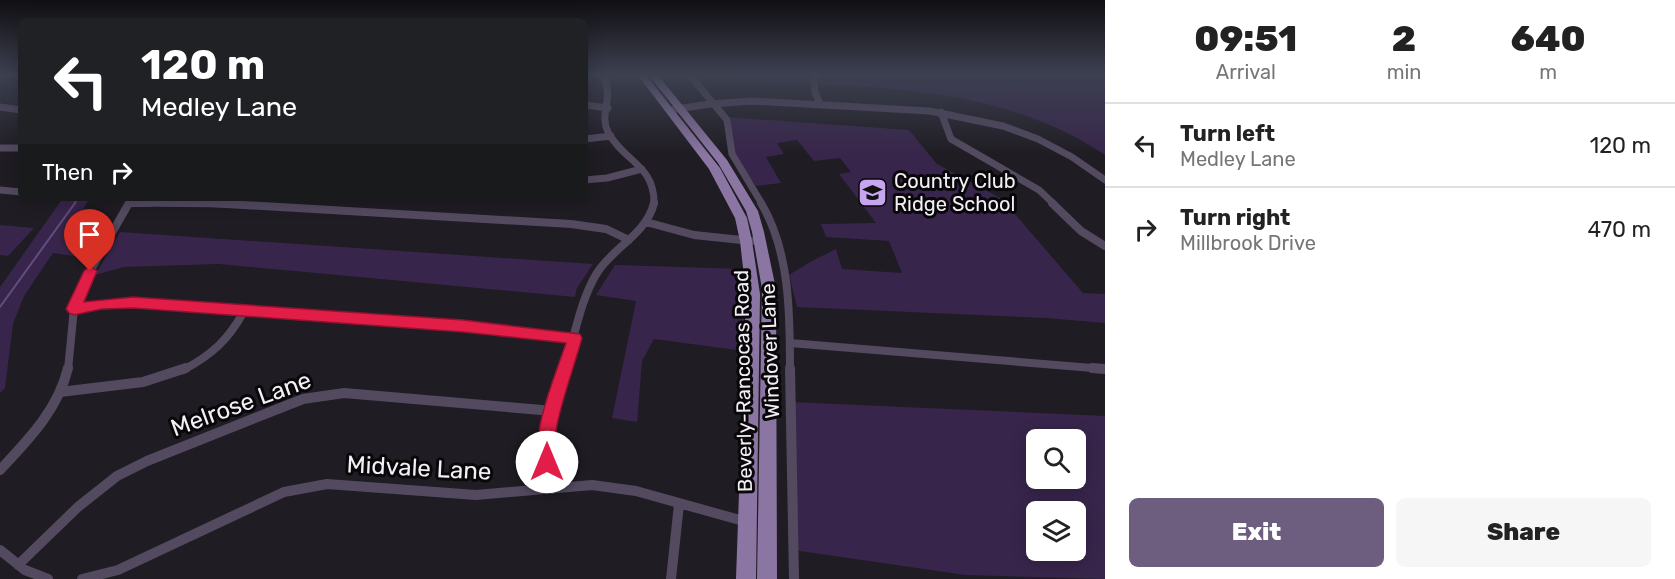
<!DOCTYPE html>
<style>
body{margin:0;font-family:Rubik,sans-serif;background:#f6f6f6;color:#222;height:100vh;display:flex;flex-direction:column;font-size:22px;white-space:nowrap}
*{box-sizing:border-box;margin:0}
p{font-size:20px;color:#767676}
.icon{flex:none;width:33px;height:33px;fill:none;stroke:currentColor;stroke-width:2;stroke-linecap:round;stroke-linejoin:round}
.map{position:relative;flex:1;overflow:hidden}
.details{display:flex;flex-direction:column;background:#fff;width:570px}
.details>*{flex:none}
.banner{position:absolute;left:18px;top:18px;width:570px;height:183px;border-radius:9px;box-shadow:0 3px 15px #0003;background:#202124;color:#fff;overflow:hidden}
.controls{position:absolute;left:1026px;top:429px;display:grid;gap:12px}
.controls a{display:grid;place-items:center;width:60px;height:60px;border-radius:9px;background:#fff;box-shadow:0 3px 15px #0003;font-size:30px}
.pin{position:absolute;display:grid;place-items:center;width:51px;height:51px;color:#fff;margin:-62px -26px;border-radius:50% 50% 50% 0;rotate:-45deg;box-shadow:0 0 6px #0007}
.pin .icon{rotate:45deg}
.me{position:absolute;width:66px;margin:-33px;rotate:0deg;stroke-linejoin:round;filter:drop-shadow(0 0 4px #0008)}
.turn{display:flex;align-items:center;gap:21px;height:126px;padding:0 24px;font-size:27px}
.turn .icon{width:78px;height:78px;stroke-width:2.5}
.turn b{display:block;font-size:42px;line-height:51px}
.then{display:flex;align-items:center;height:57px;padding:0 24px;background:#0003;gap:12px;font-size:22px}
.eta{display:flex;justify-content:space-evenly;align-items:center;height:102px;text-align:center}
.eta b{font-size:36px;font-weight:800;line-height:42px}
.button{display:flex;gap:12px;margin-top:auto;padding:12px 24px}
.button a{flex:1;height:69px;border-radius:9px;background:#6d5d7e;color:#fff;font-size:24px;font-weight:800;line-height:69px;text-align:center}
.button a+a{background:#f6f6f6;color:#222}
ul{padding:0;list-style:none}
li{display:flex;align-items:center;gap:18px;height:84px;padding:0 24px;border-top:2px solid #e0e0e0}
li div{flex:1}
li b{display:block;font-size:22px}
li em{font-style:normal}
main{display:flex;flex:1;min-height:0}
.map>svg:first-child{display:block}
.green{fill:#38254b;fill-rule:evenodd}
.lines{fill:none;stroke-linecap:round;stroke-linejoin:round}
.stream-far1{stroke:#654c7f;stroke-width:1.5}
.stream{stroke:#654c7f;stroke-width:2}
.minor-far2{stroke:#544a60;stroke-width:7}
.minor-far1{stroke:#544a60;stroke-width:8}
.minor{stroke:#544a60;stroke-width:10}
.primary{fill:#8b76a3;fill-rule:evenodd}
.route{fill:#e11d48;stroke:#92132f;stroke-width:1.5}
.labels{text-anchor:middle;dominant-baseline:central;stroke-width:6;stroke-linejoin:round;paint-order:stroke}
.poi-label{font-size:20px;fill:#f2f0f4;stroke:#09070a;text-anchor:start}
.street-label{font-size:20px;fill:#f2f0f4;stroke:#09070a}
.near-street-label{font-size:24px;fill:#f2f0f4;stroke:#09070a}
</style>
<main>
<div class="map">
<svg width="1105" height="579" viewBox="0 0 1105 579">
<rect width="100%" height="100%" fill="#1f1c23"/>
<path class="green" d="M 725,74 L 1105,74 L 1105,155 C 996,81 862,88 736,81 Z
M 725,117 L 909,130 L 937,164 L 1002,199 L 1083,293 L 1105,294 L 1105,323 L 1046,318 L 797,307 L 789,275 L 810,262 L 836,249 L 842,269 L 902,273 L 889,241 L 826,237 L 821,224 L 876,223 L 839,174 L 851,172 L 840,158 L 814,161 L 797,140 L 777,143 L 784,154 L 766,157 L 781,183 L 756,186 L 731,152 Z
M 63,198 L 90,198 L 71,228 L 102,231 L 88,258 L 53,253 L 24,296 L 13,324 L 5,388 L 0,393 L 0,287 Z
M 0,225 L 34,228 L 8,256 L 0,255 Z
M 120,232 L 593,264 L 577,288 L 575,297 L 219,264 L 124,267 L 95,275 Z
M 615,265 L 744,269 L 744,351 L 654,339 L 642,361 L 637,422 L 612,418 L 636,301 L 596,295 Z
M 791,402 L 1105,416 L 1105,579 L 965,575 L 793,550 ZM 1036,440 L 1076,440 L 1076,478 L 1036,478 ZM 1036,512 L 1076,512 L 1076,550 L 1036,550 Z"/>
<g class="lines">
<path class="stream-far1" d="M 74,204 L 78,198"/>
<path class="stream" d="M 0,307 L 75,203"/>
<path class="minor-far2" d="M 602,74 C 616,99 598,112 608,132 C 623,161 655,165 654,204
M 689,74 L 727,120 L 732,154 L 762,204
M 819,74 L 814,78 L 815,92 L 820,104
M 585,105 L 608,108
M 0,107 L 21,110
M 670,110 L 710,104 L 751,101 L 930,111 L 1003,126 L 1038,139 L 1072,157 L 1105,180
M 941,112 L 951,139 L 1039,190 L 1054,204
M 585,139 L 611,136
M 0,148 L 21,148
M 585,180 L 607,178 L 642,169
M 0,190 L 21,192
M 130,203 L 236,204
M 129,204 L 132,198"/>
<path class="minor-far1" d="M 130,203 L 149,203
M 210,203 L 571,224 L 606,229 L 629,240
M 761,203 C 790,251 790,315 790,370
M 1052,203 L 1081,231 L 1105,246
M 646,222 L 694,235 L 751,241
M 74,309 L 133,302 L 463,326 L 574,338
M 790,343 L 1105,369
M 68,370 L 74,308 L 93,266 L 129,203
M 183,370 C 212,355 229,339 244,311
M 564,370 C 574,340 580,300 597,273 C 613,247 646,235 654,203"/>
<path class="minor" d="M 790,368 L 794,579
M 1092,368 L 1105,369
M 60,392 L 143,382 L 186,368
M 0,470 C 28,440 58,410 68,368
M 552,489 L 546,453 L 547,436 L 565,368
M 0,550 L 25,570 L 48,579
M 18,565 L 78,507 L 117,476 L 147,461 L 303,399 L 344,393 L 553,411
M 82,579 L 118,570 L 284,492 L 327,484 L 476,495 L 592,485 L 636,491 L 747,522
M 671,579 L 679,504"/>
<path class="primary" d="M 637,74 L 645,74 L 720,168 L 747,218 L 752,241 L 760,294 L 756,579 L 736,579 L 746,294 L 740,241 L 735,218 L 709,169 Z
M 648,74 L 657,74 L 727,160 L 758,211 L 764,232 L 776,289 L 777,579 L 757,579 L 762,289 L 752,232 L 746,211 L 718,163 Z"/>
</g>
<linearGradient id="sky" x2="0" y2="1"><stop stop-color="#110f13"/><stop offset="0.48" stop-color="#3c4050"/><stop offset="1" stop-color="#3c4050" stop-opacity="0"/></linearGradient>
<rect width="1105" height="155" fill="url(#sky)"/>
<path class="route" d="M 90,266 L 97,271 L 84,302 L 133,297 L 463,320 L 580,334 L 582,338 C 574,367 563,396 557,425 C 554,439 559,456 553,468 L 547,470 L 541,468 C 528,437 556,374 566,343 L 463,332 L 133,308 L 102,309 L 74,315 L 69,313 L 66,309 L 84,271 Z"/>
<defs>
<symbol id="school-square" viewBox="-11 -11 22 22"><rect x="-9" y="-9" width="18" height="18" rx="4" fill="#c8a6ef" stroke="#09070a"/><path d="M0-5L7-2L0 1L-7-2ZM-4 1L0 2.5L4 1V4Q0 6-4 4Z" fill="#111"/></symbol>
</defs>
<g fill-rule="evenodd">
<use href="#school-square" x="856" y="176" width="33" height="33"/>
</g>
<g class="labels">
<g class="poi-label">
<text x="894" y="181">Country Club<tspan x="894" dy="23">Ridge School</tspan></text>
</g>
<g class="street-label">
<text transform="translate(770 351) rotate(-92)">Windover Lane</text>
<text transform="translate(743 381) rotate(-91)">Beverly-Rancocas Road</text>
</g>
<g class="near-street-label">
<text transform="translate(241 404) rotate(-20)">Melrose Lane</text>
<text transform="translate(419 468) rotate(3)">Midvale Lane</text>
</g>
</g>
</svg>
<div class="controls">
<a><svg class="icon" aria-label="search" viewBox="0 0 24 24"><circle cx="10" cy="10" r="6"/><path d="M15 15l6 6"/></svg></a>
<a><svg class="icon" aria-label="layers" viewBox="0 0 24 24"><path d="M12 4l9 5-9 5-9-5zM3 14l9 5 9-5"/></svg></a>
</div>
<div class="pin" style="left:90px;top:271px;background:#d93025"><svg class="icon" aria-label="arrive" viewBox="0 0 24 24"><path d="M6 21V4h12l-3 4 3 4H6"/></svg></div>
<svg class="me" style="left:547px;top:462px" viewBox="-20 -20 40 40"><circle r="19" fill="#fff"/><path d="M0-13L10 11 0 6-10 11z" fill="#e11d48"/></svg>
<div class="banner">
<div class="turn"><svg class="icon" aria-label="left" viewBox="0 0 24 24"><path d="M17 20v-9H6M10 6l-5 5 5 5"/></svg><div><b>120 m</b>Medley Lane</div></div>
<div class="then">Then<svg class="icon" aria-label="right" viewBox="0 0 24 24"><path d="M7 20v-9h11M14 6l5 5-5 5"/></svg></div>
</div>
</div>
<section class="details">
<div class="eta">
<div><b>09:51</b><p>Arrival</p></div>
<div><b>2</b><p>min</p></div>
<div><b>640</b><p>m</p></div>
</div>
<ul>
<li><svg class="icon" aria-label="left" viewBox="0 0 24 24"><path d="M17 20v-9H6M10 6l-5 5 5 5"/></svg><div><b>Turn left</b><p>Medley Lane</p></div><em>120 m</em></li>
<li><svg class="icon" aria-label="right" viewBox="0 0 24 24"><path d="M7 20v-9h11M14 6l5 5-5 5"/></svg><div><b>Turn right</b><p>Millbrook Drive</p></div><em>470 m</em></li>
</ul>
<div class="button"><a>Exit</a><a>Share</a></div>
</section>
</main>
